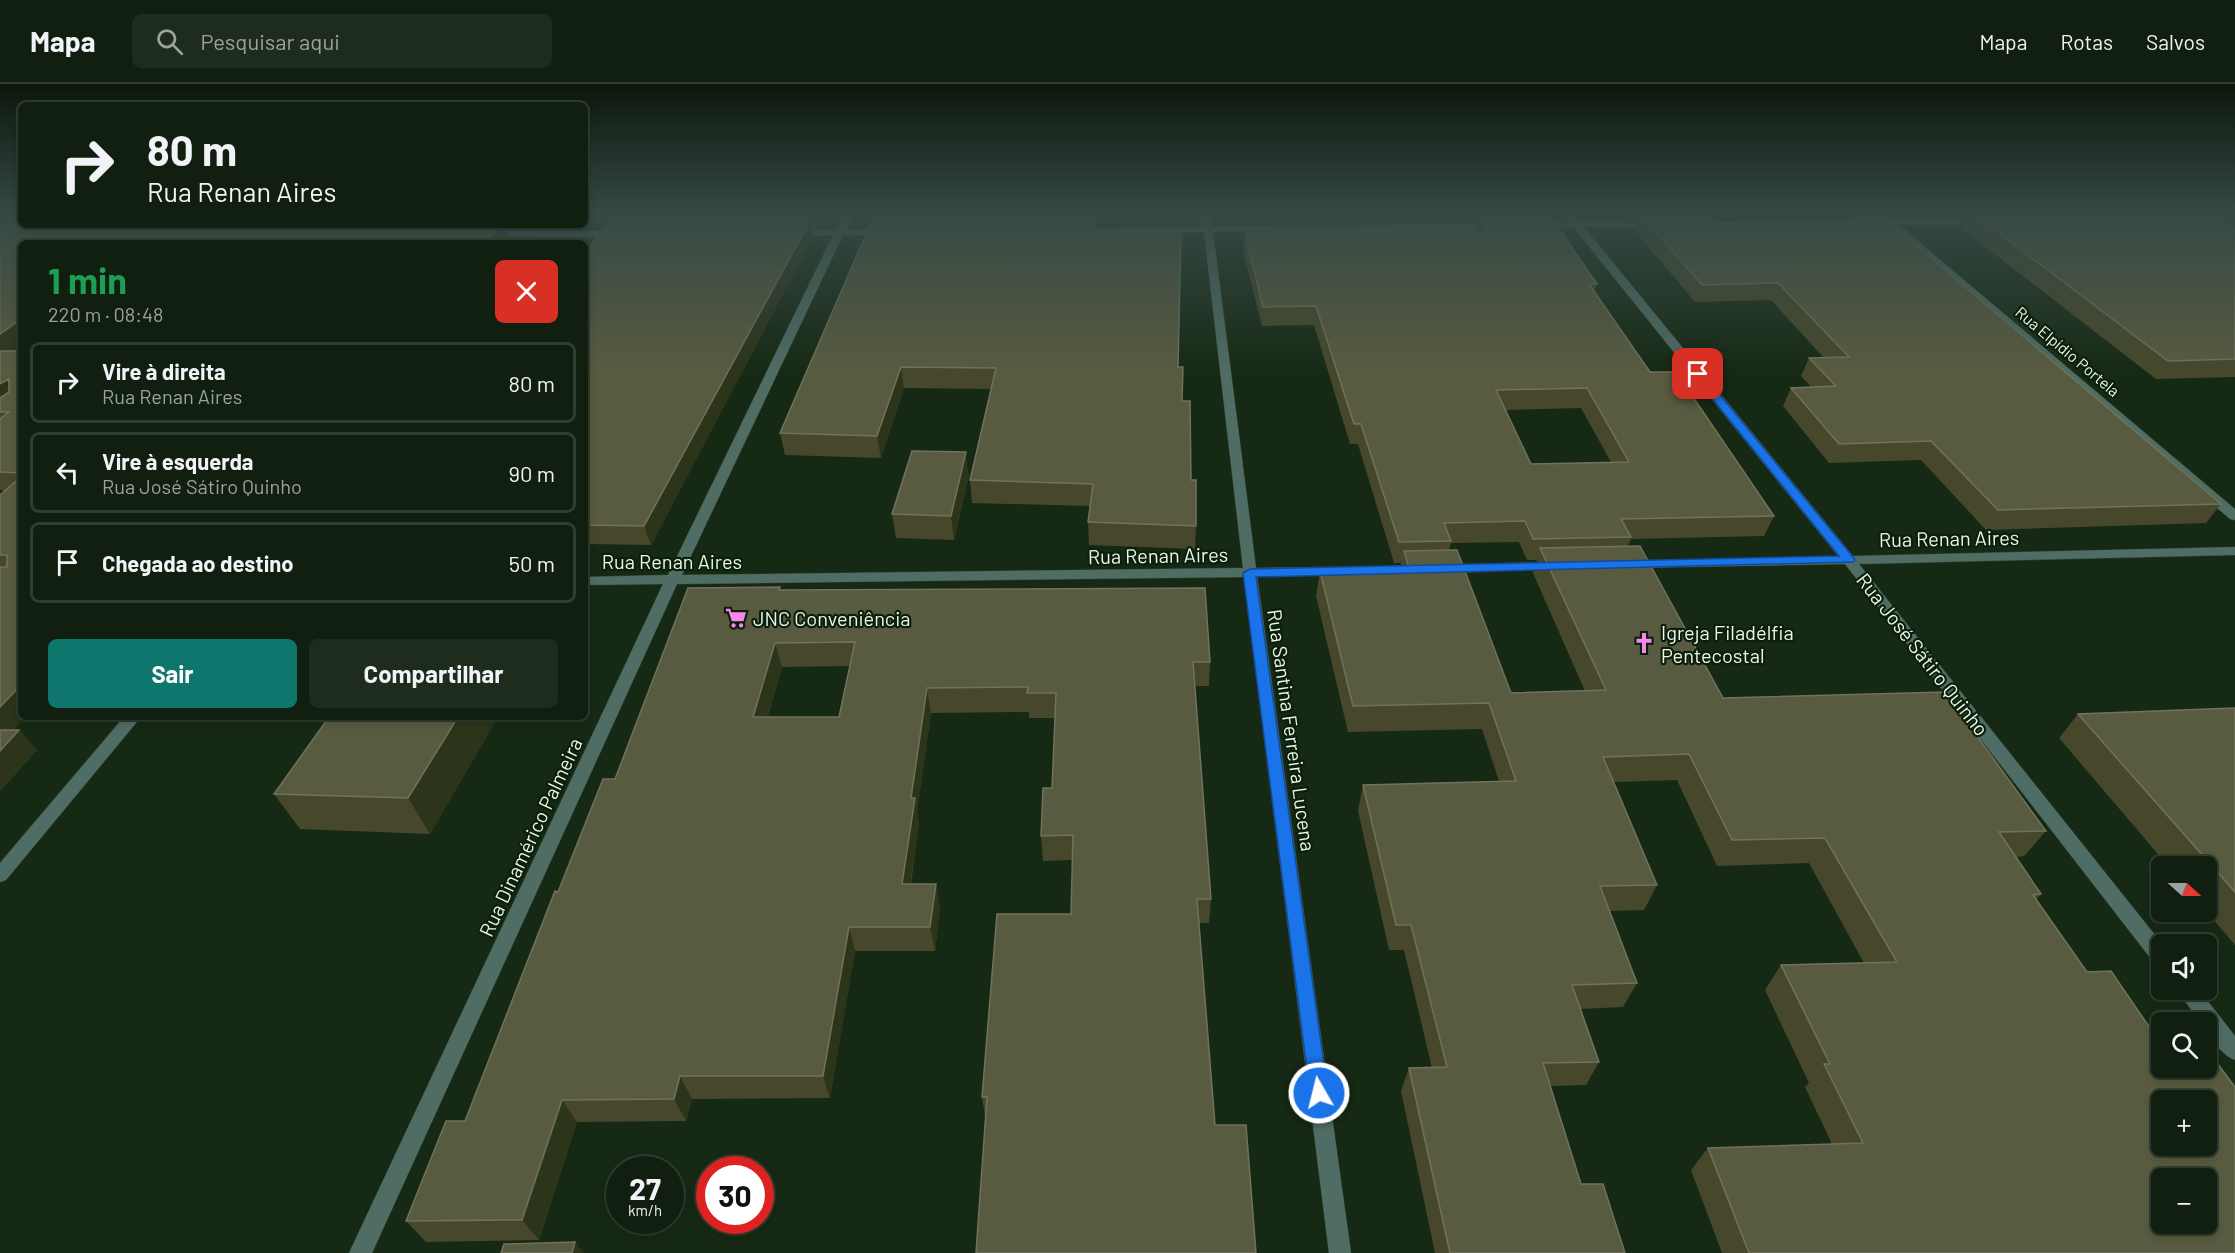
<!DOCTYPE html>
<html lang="pt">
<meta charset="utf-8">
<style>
body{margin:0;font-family:Barlow,sans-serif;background:#1e2c1d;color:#f1f3f6;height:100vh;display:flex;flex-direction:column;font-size:22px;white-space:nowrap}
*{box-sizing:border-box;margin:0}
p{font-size:20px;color:#9ca29e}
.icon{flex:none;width:33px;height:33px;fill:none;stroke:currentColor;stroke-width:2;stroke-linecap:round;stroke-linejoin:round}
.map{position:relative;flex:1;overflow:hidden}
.panel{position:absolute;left:18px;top:156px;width:570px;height:480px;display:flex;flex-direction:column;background:#101f0f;border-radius:9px;box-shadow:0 3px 9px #0003,0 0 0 2px #303d2f}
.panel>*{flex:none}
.top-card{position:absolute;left:18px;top:18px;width:570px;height:126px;border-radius:9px;box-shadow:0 3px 9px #0003,0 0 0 2px #303d2f;background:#101f0f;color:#f1f3f6;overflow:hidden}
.needle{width:39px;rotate:111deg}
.fabs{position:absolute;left:2151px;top:772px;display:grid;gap:12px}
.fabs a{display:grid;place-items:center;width:66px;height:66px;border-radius:9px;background:#101f0f;box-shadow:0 3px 9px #0003,0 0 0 2px #303d2f;font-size:30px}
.speed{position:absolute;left:606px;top:1072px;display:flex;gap:12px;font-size:30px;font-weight:700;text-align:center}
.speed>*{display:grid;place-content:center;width:78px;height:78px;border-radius:50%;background:#101f0f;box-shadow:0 3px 9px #0003,0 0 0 2px #303d2f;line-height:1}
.speed small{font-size:15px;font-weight:400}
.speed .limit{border:9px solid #d22;background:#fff;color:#111}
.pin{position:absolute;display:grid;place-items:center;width:51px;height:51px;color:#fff;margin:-26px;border-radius:12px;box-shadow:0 3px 9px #0006}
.me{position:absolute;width:66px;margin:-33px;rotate:352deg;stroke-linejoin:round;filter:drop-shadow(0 0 4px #0008)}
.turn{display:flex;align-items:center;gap:21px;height:126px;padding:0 30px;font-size:27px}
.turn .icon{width:78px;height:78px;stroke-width:2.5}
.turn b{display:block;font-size:42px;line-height:51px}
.round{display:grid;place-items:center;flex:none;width:63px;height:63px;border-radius:9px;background:#1e2c1d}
.overview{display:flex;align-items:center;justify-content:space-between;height:102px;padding:0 30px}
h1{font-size:36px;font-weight:700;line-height:45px;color:#1e9e55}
.action{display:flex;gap:12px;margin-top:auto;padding:12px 30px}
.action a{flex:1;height:69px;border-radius:9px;background:#0f766e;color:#fff;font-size:24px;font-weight:700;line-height:69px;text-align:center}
.action a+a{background:#1e2c1d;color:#f1f3f6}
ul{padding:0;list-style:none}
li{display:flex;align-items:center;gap:18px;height:81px;margin:0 12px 9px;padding:0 18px;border:3px solid #303d2f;border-radius:9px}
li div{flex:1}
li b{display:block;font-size:22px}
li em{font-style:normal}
header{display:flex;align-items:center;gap:36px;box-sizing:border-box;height:84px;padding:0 30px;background:#101f0f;border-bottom:2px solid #303d2f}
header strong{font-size:28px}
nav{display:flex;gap:33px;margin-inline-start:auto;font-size:21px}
.search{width:420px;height:54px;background:#1e2c1d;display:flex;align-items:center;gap:15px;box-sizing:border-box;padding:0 21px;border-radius:9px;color:#9ca29e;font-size:22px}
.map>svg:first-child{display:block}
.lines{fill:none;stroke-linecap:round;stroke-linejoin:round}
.minor-casing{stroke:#344632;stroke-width:1}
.minor{fill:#506d65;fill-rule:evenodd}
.wall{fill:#47482b;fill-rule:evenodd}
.shaded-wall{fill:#2c3419}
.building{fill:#595b40;stroke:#70735a;stroke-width:1.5;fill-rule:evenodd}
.route{fill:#1a73e8;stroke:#114b97;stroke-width:1.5}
.labels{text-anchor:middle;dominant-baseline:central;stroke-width:4.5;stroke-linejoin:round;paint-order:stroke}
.far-street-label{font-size:16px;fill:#ebf7e9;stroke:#0c1f0a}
.street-label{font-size:20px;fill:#ebf7e9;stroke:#0c1f0a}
.poi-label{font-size:20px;fill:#ebf7e9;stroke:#0c1f0a;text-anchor:start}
</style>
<header>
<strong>Mapa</strong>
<div class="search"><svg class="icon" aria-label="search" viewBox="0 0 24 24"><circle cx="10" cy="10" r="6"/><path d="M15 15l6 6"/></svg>Pesquisar aqui</div>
<nav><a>Mapa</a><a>Rotas</a><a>Salvos</a></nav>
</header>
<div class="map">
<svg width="2235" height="1169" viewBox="0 0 2235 1169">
<rect width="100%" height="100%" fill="#162914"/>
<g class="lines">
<defs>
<path id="minor" d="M 845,129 L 854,129 L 846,146 L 885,145 L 890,148 L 885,151 L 843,151 L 682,491 L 1243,484 L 1204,148 L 1089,150 L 1084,147 L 1086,145 L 1202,143 L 1199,129 L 1207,129 L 1212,143 L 1494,139 L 1499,142 L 1494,145 L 1213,148 L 1256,484 L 1341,483 L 1348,487 L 1341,491 L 1257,492 L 1351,1169 L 1329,1169 L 1244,493 L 677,500 L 372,1169 L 349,1169 L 663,500 L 585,501 L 585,493 L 668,491 L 833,151 L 792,152 L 787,149 L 792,146 L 836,146 Z
M 1563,129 L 1572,129 L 1579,138 L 1659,138 L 1661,140 L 1656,143 L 1584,143 L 1853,472 L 2235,463 L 2235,471 L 1859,480 L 2163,861 L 2162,882 L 2155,880 L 1845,480 L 1627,484 L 1625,481 L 1632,477 L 1838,472 L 1574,144 L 1539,144 L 1534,141 L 1539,138 L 1569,138 Z
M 1885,134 L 1986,135 L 1988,137 L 1983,140 L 1899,141 L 2235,425 L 2235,436 L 2230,435 L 1888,141 L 1869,141 L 1864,138 L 1869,135 Z
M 489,147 L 618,147 L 623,150 L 618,153 L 486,152 L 484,150 Z
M 1554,478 L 1561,482 L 1559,485 L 1446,489 L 1439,485 L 1446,481 Z
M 124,633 L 141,633 L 6,796 L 0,798 L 0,779 Z
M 2177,906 L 2199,906 L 2235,952 L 2235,976 C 2223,972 2206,952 2206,939 L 2201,939 Z"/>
</defs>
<use href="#minor" class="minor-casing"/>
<use href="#minor" class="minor"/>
</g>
<path class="wall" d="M 0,129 L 21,129 L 21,141 L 521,141 L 518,145 L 505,145 L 509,154 L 505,159 L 21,159 L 21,261 L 14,267 L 21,267 L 21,633 L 14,646 L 19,646 L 37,666 L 0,707 L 0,411 L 5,407 L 0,406 Z
M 585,129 L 826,129 L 818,144 L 811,144 L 813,153 L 651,461 L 585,460 L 585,169 L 607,139 L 585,139 Z
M 878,129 L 1098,129 L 1095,147 L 1178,283 L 1196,442 L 1195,465 L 1089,461 L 1088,438 L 1090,422 L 972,419 L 970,396 L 991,305 L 904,304 L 881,374 L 785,371 L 780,349 L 878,133 Z
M 1463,129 L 1540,129 L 1540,130 L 1597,200 L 1594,208 L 1650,288 L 1774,432 L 1764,452 L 1631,455 L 1628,462 L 1723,614 L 2046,747 L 2024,772 L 2016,773 L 2041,810 L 2036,816 L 2235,1169 L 1722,1169 L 1691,1086 L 1708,1064 L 1832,1060 L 1805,1003 L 1809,999 L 1765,906 L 1781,881 L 1864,879 L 1809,779 L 1717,782 L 1677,696 L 1614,698 L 1657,801 L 1644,826 L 1609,827 L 1637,899 L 1623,923 L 1580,925 L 1599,978 L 1586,1001 L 1550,1002 L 1581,1100 L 1625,1169 L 1435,1169 L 1401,1007 L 1409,984 L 1432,984 L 1404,866 L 1389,866 L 1358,727 L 1363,701 L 1499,697 L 1482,645 L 1348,648 L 1316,512 L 1320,487 L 1400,485 L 1401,479 L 1394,479 L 1358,360 L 1350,360 L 1314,241 L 1262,242 L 1243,166 L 1245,148 L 1475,146 L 1477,138 L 1468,138 ZM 1581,324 L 1611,378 L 1531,380 L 1505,326 ZM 1519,458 L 1527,476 L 1537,476 L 1533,489 L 1585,607 L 1511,609 L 1449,466 L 1451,459 Z
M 1620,129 L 1693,129 L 1692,130 L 1715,139 L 2221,420 L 2206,439 L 1986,446 L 1921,376 L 1829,379 L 1783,322 L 1791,304 L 1811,303 L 1801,292 L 1809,274 L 1824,274 L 1771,216 L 1695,218 L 1635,147 L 1639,136 L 1627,136 Z
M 1941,129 L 2235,129 L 2235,293 L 2156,295 L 1961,144 L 1966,133 L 1947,133 Z
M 969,392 L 954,456 L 896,454 L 892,430 Z
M 780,503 L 781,506 L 1210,578 L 1209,602 L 1195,602 L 1211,815 L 1209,839 L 1199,839 L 1215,1041 L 1256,1169 L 985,1032 L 982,1013 L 1071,830 L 1073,776 L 1043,777 L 1041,752 L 1052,704 L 1055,634 L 1029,634 L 1029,628 L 931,629 L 917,728 L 919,738 L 911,800 L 936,800 L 940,824 L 935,867 L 855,867 L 830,1014 L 692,1015 L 686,1037 L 577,1038 L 539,1156 L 426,1158 L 406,1137 L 465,1037 L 558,808 L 615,695 ZM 850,582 L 839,633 L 768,633 L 782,583 Z
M 2235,624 L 2235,861 L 2206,827 L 2206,783 L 2169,783 L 2059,654 L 2078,630 Z
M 498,633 L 430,750 L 300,745 L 274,710 Z"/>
<path class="shaded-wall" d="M 815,129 L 826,129 L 818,144 Z
M 810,137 L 813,153 L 651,461 L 644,442 Z
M 500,141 L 504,141 L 509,154 L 505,159 L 484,159 Z
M 21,235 L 21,261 L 0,277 L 0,250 Z
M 901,283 L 904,304 L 881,374 L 877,352 Z
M 9,295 L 21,312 L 0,326 L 0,300 Z
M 966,368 L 969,392 L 954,456 L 951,432 Z
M 775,559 L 782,583 L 761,658 L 753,633 Z
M 21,601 L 21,633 L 26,633 L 0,661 L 0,623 Z
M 927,604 L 931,629 L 917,728 L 919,738 L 907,824 L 902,800 L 911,714 Z
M 458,633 L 498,633 L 430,750 L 408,714 Z
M 19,646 L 37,666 L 0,707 L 0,667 Z
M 936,800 L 940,824 L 935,867 L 930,843 Z
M 849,843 L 855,867 L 830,1014 L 823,992 Z
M 680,992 L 692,1015 L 686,1037 L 674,1015 Z
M 562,1016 L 577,1038 L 539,1156 L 522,1136 Z
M 575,1158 L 584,1169 L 572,1169 Z"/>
<path class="building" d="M 0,129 L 21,129 L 21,130 L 0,130 Z
M 878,129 L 1082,129 L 877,130 Z
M 1972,129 L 2209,129 L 2235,143 L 2235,275 L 2168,277 Z
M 1478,130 L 1549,130 L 1597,200 L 1589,200 L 1650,288 L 1676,288 L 1774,432 L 1621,435 L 1631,453 L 1533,455 L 1525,437 L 1444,439 L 1451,457 L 1399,458 L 1361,340 L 1354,340 L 1316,222 L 1263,223 L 1245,148 L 1488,146 ZM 1587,304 L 1629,378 L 1531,380 L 1496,306 Z
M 1640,130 L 1706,130 L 1715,139 L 1885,135 L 2221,420 L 1998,426 L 1931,357 L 1839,360 L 1791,304 L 1836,302 L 1809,274 L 1849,273 L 1778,199 L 1702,201 Z
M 1095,132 L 1094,147 L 1181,148 L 1178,283 L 1183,283 L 1182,317 L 1190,317 L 1191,396 L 1196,396 L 1196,442 L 1088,438 L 1093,400 L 970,396 L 996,284 L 901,283 L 877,352 L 780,349 L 873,134 Z
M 810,137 L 644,442 L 585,441 L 585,169 L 609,138 Z
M 0,140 L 21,140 L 21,141 L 500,141 L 484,159 L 21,159 L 21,235 L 0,250 Z
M 0,267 L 21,267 L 21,389 L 0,388 L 0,335 L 9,328 L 0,328 L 0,314 L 9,308 L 9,295 L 0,300 Z
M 912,367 L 966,368 L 951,432 L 892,430 Z
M 21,393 L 21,601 L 0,623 L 0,483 L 7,483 L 7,471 L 0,471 L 0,411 Z
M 1640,462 L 1723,614 L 1945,608 L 2046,747 L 1999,748 L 2041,810 L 2033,811 L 2087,888 L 2111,887 L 2150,944 L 2162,943 L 2162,984 L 2206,984 L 2206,964 L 2235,1003 L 2235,1169 L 1749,1169 L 1708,1064 L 1863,1059 L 1824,980 L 1830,980 L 1781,881 L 1897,878 L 1825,754 L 1732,756 L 1689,670 L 1603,673 L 1657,801 L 1600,802 L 1637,899 L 1572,901 L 1599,978 L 1543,979 L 1581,1100 L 1603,1100 L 1625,1169 L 1450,1169 L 1409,984 L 1447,983 L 1411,841 L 1396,841 L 1363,701 L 1516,697 L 1489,619 L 1353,622 L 1320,487 L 1409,484 L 1404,467 L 1457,466 L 1511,609 L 1606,606 L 1540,464 ZM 2162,1017 L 2206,1017 L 2206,1062 L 2162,1062 ZM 2162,1095 L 2206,1095 L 2206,1140 L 2162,1140 Z
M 780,503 L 779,506 L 1205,504 L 1210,578 L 1193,578 L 1211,815 L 1197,815 L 1215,1041 L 1246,1041 L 1256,1169 L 976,1169 L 987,1013 L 982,1013 L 997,830 L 1071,830 L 1073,751 L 1041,752 L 1043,704 L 1052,704 L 1056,609 L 1027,609 L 1028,603 L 927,604 L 911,714 L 915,714 L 902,800 L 936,800 L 930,843 L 849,843 L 823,992 L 680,992 L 674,1015 L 562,1016 L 522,1136 L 406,1137 L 446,1037 L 465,1037 L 555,807 L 558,808 L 603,695 L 615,695 L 688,504 ZM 855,558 L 839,633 L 753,633 L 775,559 Z
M 2235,624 L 2235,808 L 2078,630 Z
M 329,633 L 458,633 L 408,714 L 274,710 Z
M 0,646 L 19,646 L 0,667 Z
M 575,1158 L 572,1169 L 501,1169 L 504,1160 Z"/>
<linearGradient id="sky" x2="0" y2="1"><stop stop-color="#0c170b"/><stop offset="0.44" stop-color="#364945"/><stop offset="1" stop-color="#364945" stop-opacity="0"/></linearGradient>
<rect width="2235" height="292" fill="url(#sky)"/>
<path class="route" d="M 1694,288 L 1701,288 L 1853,473 L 1855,476 L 1853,478 L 1256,493 L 1328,1009 L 1325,1015 L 1319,1018 L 1312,1015 L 1310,1009 L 1243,489 L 1250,485 L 1839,472 L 1694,292 Z"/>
<defs>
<symbol id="supermarket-bare" viewBox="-9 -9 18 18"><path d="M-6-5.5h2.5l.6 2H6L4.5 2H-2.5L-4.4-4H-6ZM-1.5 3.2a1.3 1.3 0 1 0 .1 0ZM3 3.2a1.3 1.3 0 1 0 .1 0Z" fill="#f788eb" stroke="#0c1f0a" stroke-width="2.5" paint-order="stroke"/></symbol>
<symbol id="church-bare" viewBox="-9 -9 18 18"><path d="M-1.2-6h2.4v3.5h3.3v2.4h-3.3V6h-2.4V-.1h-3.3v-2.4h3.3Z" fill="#f788eb" stroke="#0c1f0a" stroke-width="2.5" paint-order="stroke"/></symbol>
</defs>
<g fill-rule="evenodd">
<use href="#supermarket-bare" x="721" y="519" width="30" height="30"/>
<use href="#church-bare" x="1629" y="544" width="30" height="30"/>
</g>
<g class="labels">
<g class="far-street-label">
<text transform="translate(2068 267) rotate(40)">Rua Elpídio Portela</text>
</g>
<g class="street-label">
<text transform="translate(1949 454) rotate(-1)">Rua Renan Aires</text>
<text transform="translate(1158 471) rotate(-1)">Rua Renan Aires</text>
<text x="672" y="477">Rua Renan Aires</text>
<text transform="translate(1923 570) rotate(52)">Rua José Sátiro Quinho</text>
<text transform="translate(1292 646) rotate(82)">Rua Santina Ferreira Lucena</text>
<text transform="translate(530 753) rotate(-65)">Rua Dinamérico Palmeira</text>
</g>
<g class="poi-label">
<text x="753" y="534">JNC Conveniência</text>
<text x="1661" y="548">Igreja Filadélfia<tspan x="1661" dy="23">Pentecostal</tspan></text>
</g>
</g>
</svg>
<div class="fabs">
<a><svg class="needle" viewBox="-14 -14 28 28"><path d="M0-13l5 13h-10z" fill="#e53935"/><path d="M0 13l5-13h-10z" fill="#9ca29e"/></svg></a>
<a><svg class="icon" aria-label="sound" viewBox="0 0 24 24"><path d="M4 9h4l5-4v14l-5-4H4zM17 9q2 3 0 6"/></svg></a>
<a><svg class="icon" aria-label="search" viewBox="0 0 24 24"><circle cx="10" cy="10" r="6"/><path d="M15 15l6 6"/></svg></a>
<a>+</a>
<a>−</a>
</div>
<div class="speed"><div>27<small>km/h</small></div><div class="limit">30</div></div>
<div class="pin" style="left:1698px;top:290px;background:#d93025"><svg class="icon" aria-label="arrive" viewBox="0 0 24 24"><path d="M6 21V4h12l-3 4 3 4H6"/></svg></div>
<svg class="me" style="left:1319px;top:1009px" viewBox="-20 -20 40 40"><circle r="17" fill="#1a73e8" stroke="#fff" stroke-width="3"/><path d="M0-11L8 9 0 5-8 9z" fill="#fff"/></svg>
<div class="top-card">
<div class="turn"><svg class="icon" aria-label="right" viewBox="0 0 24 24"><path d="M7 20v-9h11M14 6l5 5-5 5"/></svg><div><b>80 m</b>Rua Renan Aires</div></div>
</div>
<section class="panel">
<div class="overview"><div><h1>1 min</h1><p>220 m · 08:48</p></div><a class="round" style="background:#d93025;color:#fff"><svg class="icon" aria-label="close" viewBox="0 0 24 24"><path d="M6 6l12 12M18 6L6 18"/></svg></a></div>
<ul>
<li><svg class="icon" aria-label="right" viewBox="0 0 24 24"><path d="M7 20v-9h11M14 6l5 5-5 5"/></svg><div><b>Vire à direita</b><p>Rua Renan Aires</p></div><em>80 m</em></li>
<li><svg class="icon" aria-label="left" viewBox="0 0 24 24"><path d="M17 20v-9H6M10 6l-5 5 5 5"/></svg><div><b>Vire à esquerda</b><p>Rua José Sátiro Quinho</p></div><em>90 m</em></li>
<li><svg class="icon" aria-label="arrive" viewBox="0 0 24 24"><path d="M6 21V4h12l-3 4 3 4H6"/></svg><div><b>Chegada ao destino</b></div><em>50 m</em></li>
</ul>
<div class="action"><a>Sair</a><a>Compartilhar</a></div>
</section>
</div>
